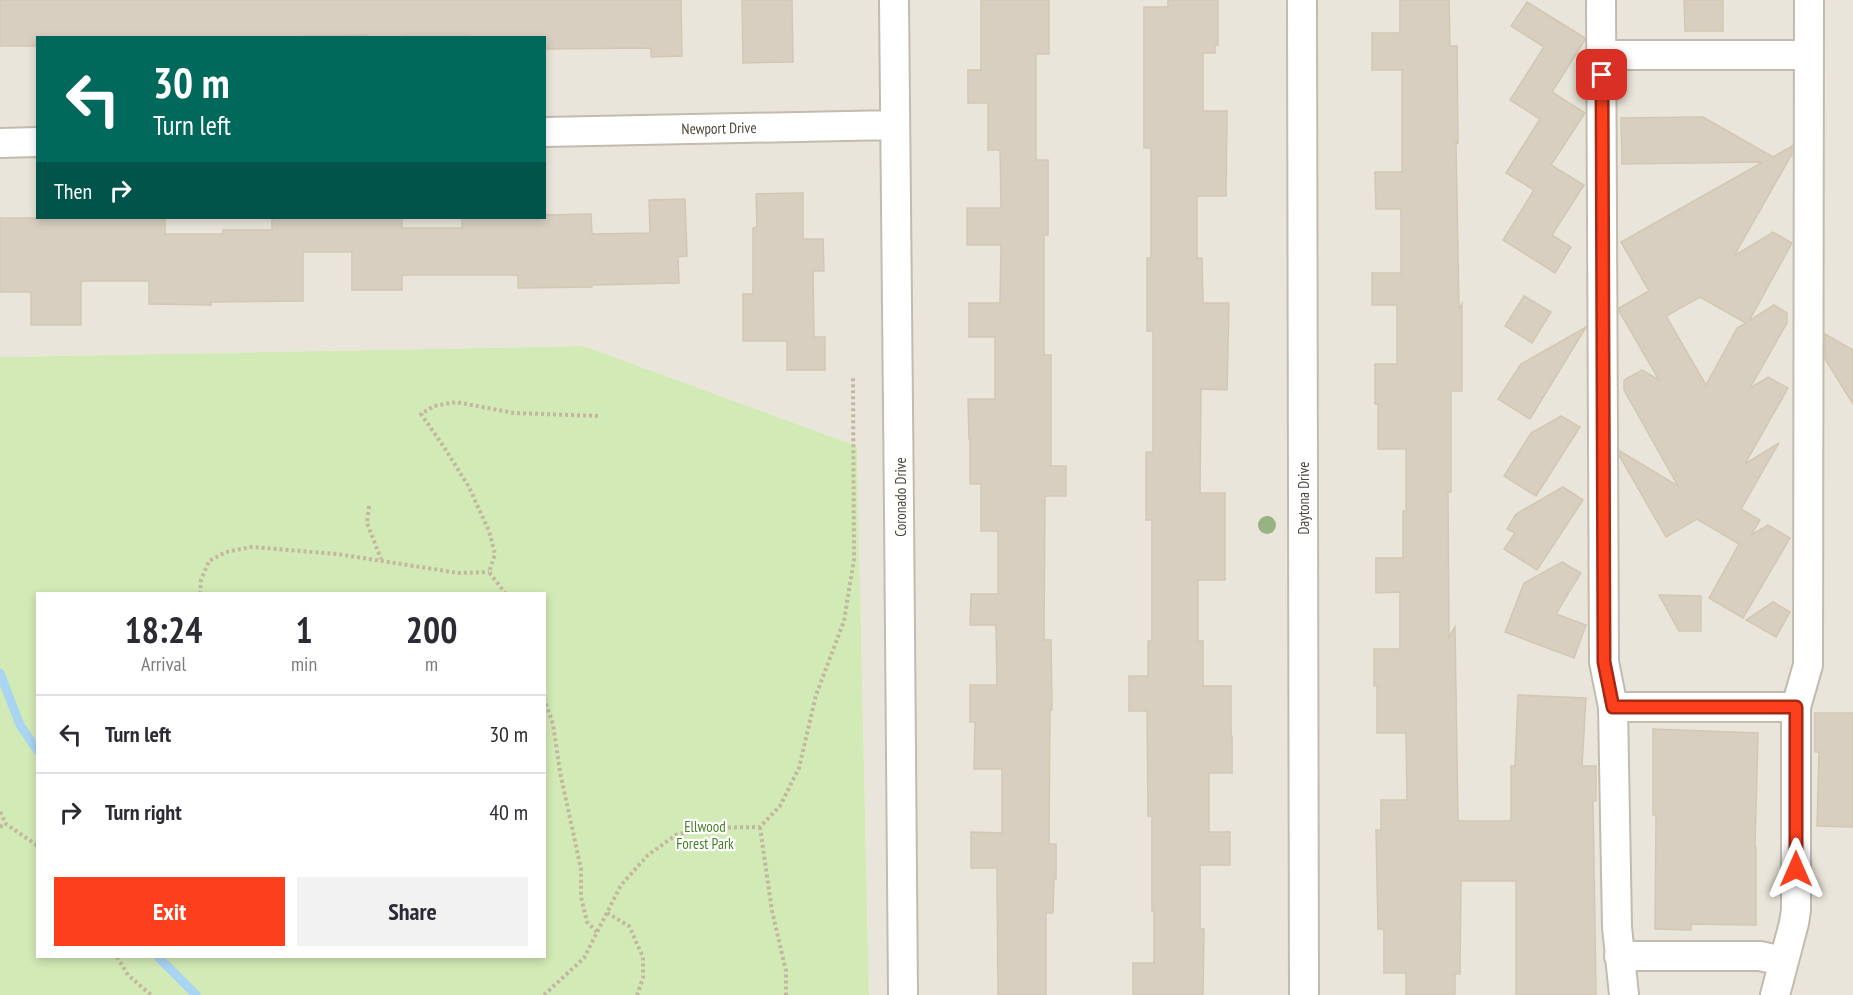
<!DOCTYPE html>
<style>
body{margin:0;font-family:"PT Sans Narrow",sans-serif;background:#f2f2f3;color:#2b2b33;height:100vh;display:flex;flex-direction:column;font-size:22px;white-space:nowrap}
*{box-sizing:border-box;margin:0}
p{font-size:20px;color:#7c7c81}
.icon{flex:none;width:33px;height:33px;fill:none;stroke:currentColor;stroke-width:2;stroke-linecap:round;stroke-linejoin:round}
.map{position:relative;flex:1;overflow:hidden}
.side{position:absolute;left:36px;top:592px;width:510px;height:366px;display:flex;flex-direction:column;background:#fff;border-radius:0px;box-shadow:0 3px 9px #0003}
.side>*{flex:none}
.guide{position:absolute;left:36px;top:36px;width:510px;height:183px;border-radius:0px;box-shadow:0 3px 9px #0003;background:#00695c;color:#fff;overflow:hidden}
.pin{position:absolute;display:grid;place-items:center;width:51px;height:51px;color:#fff;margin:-26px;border-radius:12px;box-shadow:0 3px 9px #0006}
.me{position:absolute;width:66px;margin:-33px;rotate:0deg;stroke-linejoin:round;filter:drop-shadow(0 0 4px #0008)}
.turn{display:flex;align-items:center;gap:21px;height:126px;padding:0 18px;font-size:27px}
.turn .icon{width:78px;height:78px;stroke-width:2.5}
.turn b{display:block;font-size:42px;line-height:51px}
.then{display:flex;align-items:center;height:57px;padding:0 18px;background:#0003;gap:12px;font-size:22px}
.eta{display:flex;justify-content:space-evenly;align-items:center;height:102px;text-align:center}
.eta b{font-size:36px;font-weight:800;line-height:42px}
.cta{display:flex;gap:12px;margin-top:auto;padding:12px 18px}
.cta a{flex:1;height:69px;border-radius:0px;background:#fc3f1d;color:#fff;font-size:24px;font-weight:800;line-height:69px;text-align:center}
.cta a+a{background:#f2f2f3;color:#2b2b33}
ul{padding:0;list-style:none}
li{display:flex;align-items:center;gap:18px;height:78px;padding:0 18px;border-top:2px solid #e1e1e2}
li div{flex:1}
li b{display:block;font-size:22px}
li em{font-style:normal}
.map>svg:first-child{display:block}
.residential{fill:#eae5da;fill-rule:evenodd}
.green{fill:#d2eab5;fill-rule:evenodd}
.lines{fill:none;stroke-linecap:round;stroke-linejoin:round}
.stream{stroke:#a9d4f2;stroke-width:9}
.building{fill:#d8cfc1;stroke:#d3c7b4;stroke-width:1.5;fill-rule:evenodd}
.street-casing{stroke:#c2bbae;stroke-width:32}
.path{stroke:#c4b79f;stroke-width:4;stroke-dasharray:3 3;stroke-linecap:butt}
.street{stroke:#fff;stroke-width:28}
.tree{fill:#97b381}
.route-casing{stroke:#a42913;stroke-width:15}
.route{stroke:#fc3f1d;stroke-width:10}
.labels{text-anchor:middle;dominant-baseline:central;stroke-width:4.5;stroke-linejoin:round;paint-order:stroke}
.street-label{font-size:15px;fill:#4b4439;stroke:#fff}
.park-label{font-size:15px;fill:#4a7f2a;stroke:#fff}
</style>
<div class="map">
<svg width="1853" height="995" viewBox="0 0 1853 995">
<rect width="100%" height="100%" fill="#f6f3ec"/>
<path class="residential" d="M 0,0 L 1853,0 L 1853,995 L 869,995 L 857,446 L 584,346 L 0,357 ZM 38,38 L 544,38 L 544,218 L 38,218 Z"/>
<path class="green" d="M 584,346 L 857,446 L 869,995 L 0,995 L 0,357 ZM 38,594 L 544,594 L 544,957 L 38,957 Z"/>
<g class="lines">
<path class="stream" d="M 0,673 L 20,725 L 38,751
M 158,957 L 196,995"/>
</g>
<path class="building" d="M 0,0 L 681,0 L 682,56 L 651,57 L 651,48 L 544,49 L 544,38 L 467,38 L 467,35 L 405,35 L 405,38 L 368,38 L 368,35 L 301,36 L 301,38 L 38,38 L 38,46 L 0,46 Z
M 742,0 L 792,0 L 793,62 L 743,63 Z
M 981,0 L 1049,0 L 1049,54 L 1036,54 L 1036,160 L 1048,160 L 1048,235 L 1044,235 L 1044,355 L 1051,355 L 1051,466 L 1066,466 L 1066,496 L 1045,496 L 1044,640 L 1051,640 L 1052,710 L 1050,710 L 1049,844 L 1056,844 L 1056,879 L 1054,879 L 1053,913 L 1046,913 L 1046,995 L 998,995 L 997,868 L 971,868 L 971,832 L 1002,833 L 1002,769 L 974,769 L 975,722 L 970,722 L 970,685 L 997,685 L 996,625 L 970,625 L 971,594 L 998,594 L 998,531 L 981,531 L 981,484 L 970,484 L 970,439 L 969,439 L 968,399 L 995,399 L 995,337 L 969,337 L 969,303 L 1000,303 L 1001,245 L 967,245 L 967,208 L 1001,208 L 1000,150 L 988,150 L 988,103 L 968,103 L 968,70 L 981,70 Z
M 1168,0 L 1218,0 L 1218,45 L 1215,45 L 1215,53 L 1203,53 L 1203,111 L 1227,111 L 1226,196 L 1197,196 L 1197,258 L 1202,258 L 1203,303 L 1229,303 L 1227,390 L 1201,389 L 1200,493 L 1225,493 L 1225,580 L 1198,580 L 1198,641 L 1203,641 L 1203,686 L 1231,686 L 1231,736 L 1232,736 L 1232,773 L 1209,773 L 1209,832 L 1230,832 L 1230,865 L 1200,865 L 1200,929 L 1204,929 L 1203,995 L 1133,995 L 1133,963 L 1154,963 L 1154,911 L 1152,911 L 1152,816 L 1148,816 L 1147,711 L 1129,711 L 1129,676 L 1148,676 L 1148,641 L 1152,641 L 1152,520 L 1146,520 L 1146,452 L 1153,452 L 1153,331 L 1147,331 L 1147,258 L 1151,258 L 1151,148 L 1144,148 L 1144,7 L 1168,7 Z
M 1400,0 L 1449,0 L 1450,46 L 1457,46 L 1458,143 L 1456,142 L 1459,309 L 1462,304 L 1462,391 L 1451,391 L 1451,492 L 1448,492 L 1449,637 L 1455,627 L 1458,821 L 1511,821 L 1511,766 L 1515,766 L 1518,695 L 1586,698 L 1582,766 L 1596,766 L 1596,801 L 1593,801 L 1596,995 L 1516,995 L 1516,881 L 1461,881 L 1460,974 L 1455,974 L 1455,995 L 1406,995 L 1406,973 L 1384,973 L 1384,929 L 1378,929 L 1376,830 L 1381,830 L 1381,800 L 1407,800 L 1406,733 L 1377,733 L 1377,686 L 1374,686 L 1374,649 L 1400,649 L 1400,592 L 1376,593 L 1376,558 L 1403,558 L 1403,511 L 1406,511 L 1406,449 L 1378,449 L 1378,404 L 1375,404 L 1375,364 L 1397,364 L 1397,305 L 1372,305 L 1372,273 L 1401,273 L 1401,209 L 1376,209 L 1375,172 L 1402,172 L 1402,70 L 1372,70 L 1372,33 L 1400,33 Z
M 1684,0 L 1723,0 L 1723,31 L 1685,31 Z
M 1527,2 L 1585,38 L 1585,40 L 1552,92 L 1585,113 L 1551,165 L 1584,185 L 1552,235 L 1571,247 L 1555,273 L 1503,240 L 1534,190 L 1506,173 L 1540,119 L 1510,100 L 1544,47 L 1511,26 Z
M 1703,117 L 1773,157 L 1792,146 L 1792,154 L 1734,256 L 1773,232 L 1792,243 L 1749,321 L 1774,305 L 1787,313 L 1787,323 L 1750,388 L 1768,377 L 1788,388 L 1745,464 L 1779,443 L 1741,509 L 1760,520 L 1751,535 L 1768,525 L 1790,538 L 1743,618 L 1709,598 L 1739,544 L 1697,519 L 1666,537 L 1620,457 L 1620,451 L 1678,486 L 1624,390 L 1624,380 L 1642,370 L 1659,380 L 1619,311 L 1619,308 L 1649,291 L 1621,242 L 1763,162 L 1622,164 L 1621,118 ZM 1700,297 L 1746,323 L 1737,328 L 1706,385 L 1666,316 Z
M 803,193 L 803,239 L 823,239 L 824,271 L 813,271 L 814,337 L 825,337 L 825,370 L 787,370 L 787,341 L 743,341 L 743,294 L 753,294 L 753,228 L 757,227 L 756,194 Z
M 685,199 L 687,256 L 678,257 L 679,283 L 592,285 L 592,287 L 518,288 L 518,275 L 402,275 L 402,290 L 352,290 L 352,252 L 303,252 L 303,301 L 211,302 L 211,305 L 149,304 L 149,281 L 81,281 L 81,325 L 31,325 L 31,292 L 0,292 L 0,218 L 165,218 L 165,234 L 223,234 L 223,230 L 272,230 L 272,218 L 402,218 L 402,228 L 462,228 L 462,218 L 544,218 L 544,215 L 591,214 L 592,234 L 650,233 L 649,200 Z
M 1524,296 L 1551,312 L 1532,343 L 1505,326 Z
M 1586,327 L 1530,419 L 1498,399 L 1521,364 Z
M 1825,334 L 1853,350 L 1853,404 L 1825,359 Z
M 1561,416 L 1580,427 L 1536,496 L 1504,476 L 1531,433 Z
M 1563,487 L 1583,500 L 1537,570 L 1504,549 L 1515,533 L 1507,529 L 1516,514 Z
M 1562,562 L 1581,573 L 1569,592 L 1566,594 L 1568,594 L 1556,614 L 1586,625 L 1574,658 L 1505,632 L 1524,583 Z
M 1659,595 L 1701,596 L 1701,631 L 1679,631 Z
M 1773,602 L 1790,612 L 1776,637 L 1746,620 Z
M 1815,713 L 1853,713 L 1853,827 L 1817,826 L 1819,752 L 1815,752 Z
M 1653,729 L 1758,733 L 1755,847 L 1756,847 L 1756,925 L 1691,924 L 1691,930 L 1655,929 L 1656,815 L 1653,815 Z"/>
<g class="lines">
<defs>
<path id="street" d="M 894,0 C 896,332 902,663 903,995
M 1302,0 L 1304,995
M 1601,0 L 1604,662 L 1613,707 L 1617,927 L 1624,995
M 1602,55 L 1809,55
M 544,132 L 894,125
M 0,143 L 38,142
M 1613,707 L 1796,707
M 1619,956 L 1760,956 L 1783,961
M 1775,995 L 1794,923 L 1796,910 L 1796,707 L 1808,665 L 1809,0"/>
</defs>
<use href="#street" class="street-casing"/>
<path class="path" d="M 369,506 L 367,523 L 381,559
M 200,594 L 201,580 L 209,561 L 226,552 L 251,547 L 337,554 L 459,573 L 489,572
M 506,594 L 489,572 L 495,554 L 489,531 L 469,487 L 444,447 L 421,414 L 434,406 L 456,402 L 514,413 L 600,416
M 544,698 L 553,724 L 560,772 L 581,869 L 581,897 L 587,922 L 597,932
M 0,812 L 6,824 L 38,846
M 0,827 L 6,824
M 760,827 L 772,911 L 786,971 L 786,995
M 607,913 L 629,926 L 643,957 L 643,978 L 637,995
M 117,957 L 128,975 L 151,995
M 544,995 L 584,958 L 621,885 L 648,855 L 676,835 L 703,828 L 760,827 L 780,806 L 799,768 L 816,695 L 844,621 L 854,559 L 853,377"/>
<use href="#street" class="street"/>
</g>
<circle class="tree" cx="1267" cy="525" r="9"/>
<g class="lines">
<defs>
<path id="route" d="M 1602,75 L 1604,662 L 1613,707 L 1796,707 L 1796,869"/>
</defs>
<use href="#route" class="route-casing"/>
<use href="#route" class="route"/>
</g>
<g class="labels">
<g class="street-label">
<text transform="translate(719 128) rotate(-1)">Newport Drive</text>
<text transform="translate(900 497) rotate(-90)">Coronado Drive</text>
<text transform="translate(1303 498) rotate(-90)">Daytona Drive</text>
</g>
<g class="park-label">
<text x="705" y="826">Ellwood<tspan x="705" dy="17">Forest Park</tspan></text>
</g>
</g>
</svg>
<div class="pin" style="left:1602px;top:75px;background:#d93025"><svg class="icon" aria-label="arrive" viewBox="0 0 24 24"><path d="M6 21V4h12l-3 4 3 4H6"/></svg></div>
<svg class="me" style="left:1796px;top:869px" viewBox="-20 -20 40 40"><path d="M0-17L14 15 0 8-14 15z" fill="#fc3f1d" stroke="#fff" stroke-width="4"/></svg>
<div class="guide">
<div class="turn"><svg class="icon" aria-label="left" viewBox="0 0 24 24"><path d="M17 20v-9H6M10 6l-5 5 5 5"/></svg><div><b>30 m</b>Turn left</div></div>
<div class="then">Then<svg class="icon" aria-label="right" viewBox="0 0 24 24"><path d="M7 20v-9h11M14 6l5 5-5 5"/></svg></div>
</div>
<section class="side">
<div class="eta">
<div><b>18:24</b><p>Arrival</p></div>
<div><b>1</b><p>min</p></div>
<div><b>200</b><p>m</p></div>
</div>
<ul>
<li><svg class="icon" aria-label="left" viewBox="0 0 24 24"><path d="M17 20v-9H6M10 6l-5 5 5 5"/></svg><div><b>Turn left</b></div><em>30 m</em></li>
<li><svg class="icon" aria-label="right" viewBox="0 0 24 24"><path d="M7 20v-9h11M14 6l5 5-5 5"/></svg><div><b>Turn right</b></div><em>40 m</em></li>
</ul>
<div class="cta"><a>Exit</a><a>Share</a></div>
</section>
</div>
